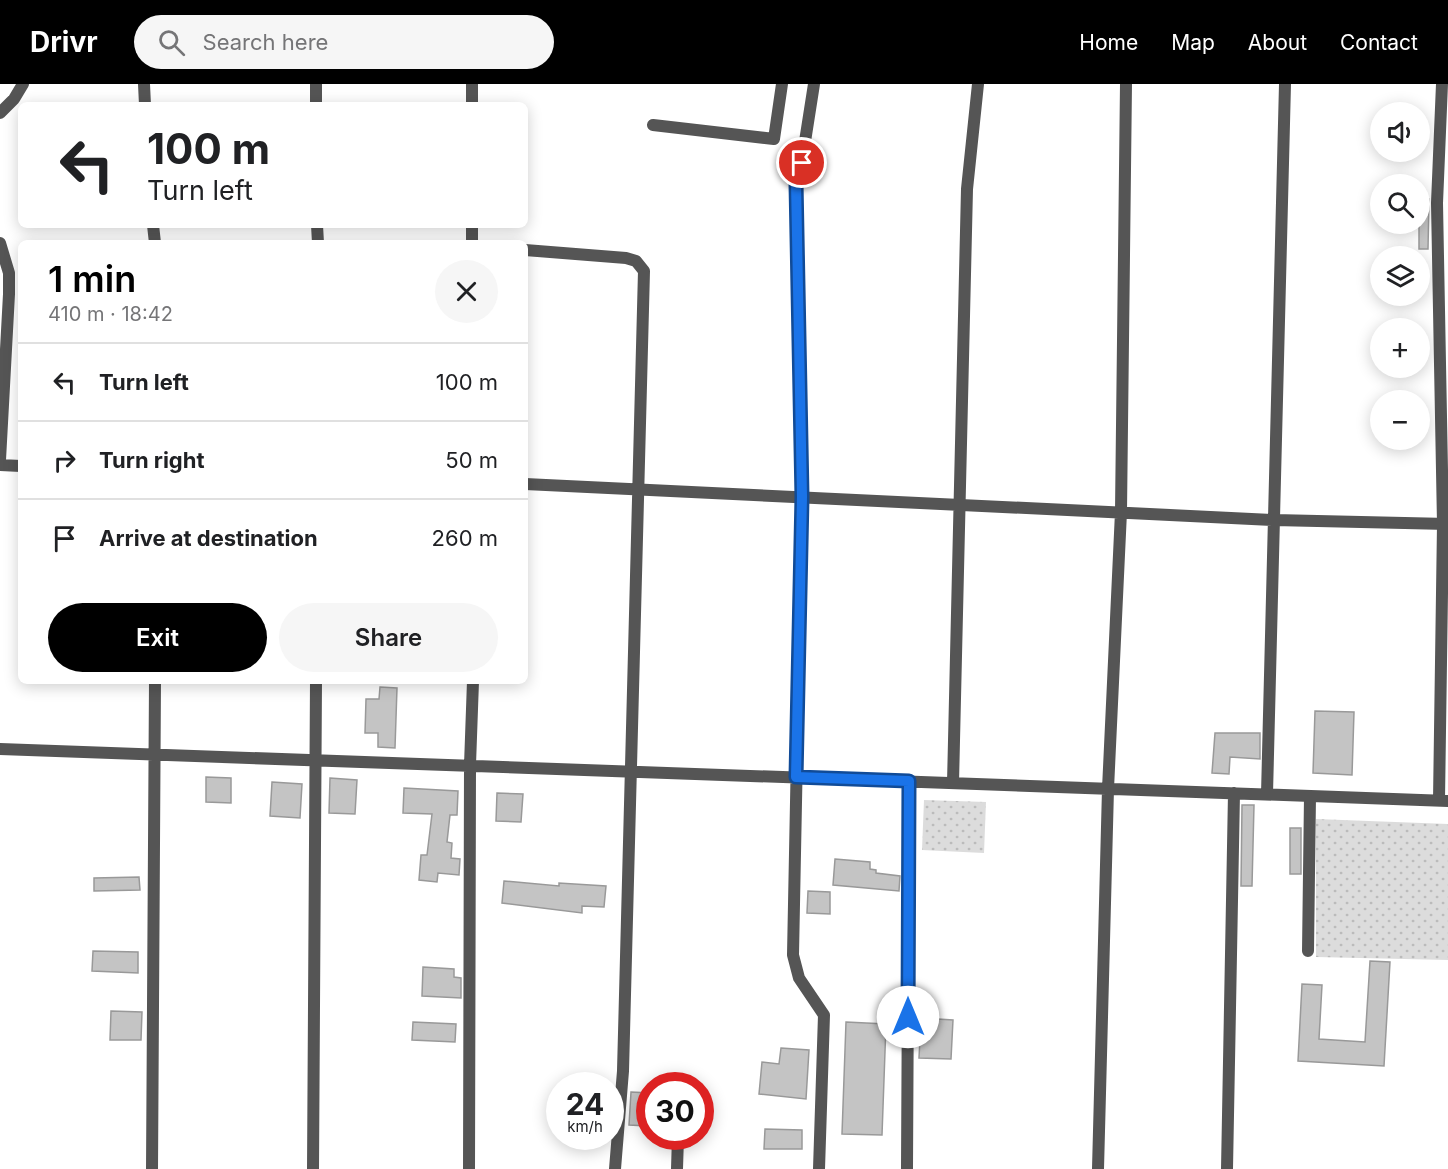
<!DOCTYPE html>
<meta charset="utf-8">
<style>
body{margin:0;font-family:Inter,sans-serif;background:#f6f6f6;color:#202124;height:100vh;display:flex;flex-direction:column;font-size:22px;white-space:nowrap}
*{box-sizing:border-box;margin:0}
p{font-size:20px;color:#757577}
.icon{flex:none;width:33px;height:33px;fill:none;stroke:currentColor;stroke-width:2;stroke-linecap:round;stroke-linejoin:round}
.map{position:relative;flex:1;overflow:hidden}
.panel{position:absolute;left:18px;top:156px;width:510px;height:444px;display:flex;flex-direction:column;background:#fff;border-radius:9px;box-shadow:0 3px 15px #0003}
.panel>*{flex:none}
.hud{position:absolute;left:18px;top:18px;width:510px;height:126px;border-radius:9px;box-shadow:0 3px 15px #0003;background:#fff;color:#202124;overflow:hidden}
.fabs{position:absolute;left:1370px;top:18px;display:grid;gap:12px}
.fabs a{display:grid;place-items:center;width:60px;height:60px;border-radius:50%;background:#fff;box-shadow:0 3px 15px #0003;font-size:30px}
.speed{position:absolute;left:546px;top:988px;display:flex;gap:12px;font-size:30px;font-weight:700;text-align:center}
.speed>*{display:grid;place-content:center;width:78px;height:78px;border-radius:50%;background:#fff;box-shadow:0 3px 15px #0003;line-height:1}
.speed small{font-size:15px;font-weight:400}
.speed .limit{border:9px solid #d22;background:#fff;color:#111}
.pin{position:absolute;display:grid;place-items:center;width:51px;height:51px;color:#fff;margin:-26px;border:3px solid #fff;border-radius:50%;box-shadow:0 2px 6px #0007}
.me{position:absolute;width:66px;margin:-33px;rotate:0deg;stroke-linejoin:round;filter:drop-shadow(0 0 4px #0008)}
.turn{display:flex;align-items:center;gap:21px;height:126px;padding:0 30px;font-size:27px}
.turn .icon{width:78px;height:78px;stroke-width:2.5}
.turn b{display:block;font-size:42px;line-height:51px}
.round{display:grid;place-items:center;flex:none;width:63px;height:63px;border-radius:32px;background:#f6f6f6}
.summary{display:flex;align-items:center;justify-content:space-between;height:102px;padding:0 30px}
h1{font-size:36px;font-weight:600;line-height:45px;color:#000}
.cta{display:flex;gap:12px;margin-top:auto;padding:12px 30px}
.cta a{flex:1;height:69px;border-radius:36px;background:#000;color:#fff;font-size:24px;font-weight:600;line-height:69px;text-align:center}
.cta a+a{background:#f6f6f6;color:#202124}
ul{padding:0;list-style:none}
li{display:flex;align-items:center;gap:18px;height:78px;padding:0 30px;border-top:2px solid #e0e0e0}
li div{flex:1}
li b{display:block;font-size:22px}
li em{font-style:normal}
header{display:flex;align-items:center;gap:36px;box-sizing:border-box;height:84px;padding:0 30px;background:#000;color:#fff}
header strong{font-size:28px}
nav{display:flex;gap:33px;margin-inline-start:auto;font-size:21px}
.search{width:420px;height:54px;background:#f6f6f6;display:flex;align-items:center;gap:15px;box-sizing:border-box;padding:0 21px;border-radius:33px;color:#757577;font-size:22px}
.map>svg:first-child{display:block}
.park{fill:url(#park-dots)}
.building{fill:#c4c4c4;stroke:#999;stroke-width:1.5}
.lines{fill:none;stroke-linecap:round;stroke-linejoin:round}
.minor{stroke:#555;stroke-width:12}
.route-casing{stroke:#114b97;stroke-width:15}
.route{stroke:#1a73e8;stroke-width:10}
</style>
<header>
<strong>Drivr</strong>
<div class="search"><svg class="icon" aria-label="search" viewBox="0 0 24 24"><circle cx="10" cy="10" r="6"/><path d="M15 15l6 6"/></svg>Search here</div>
<nav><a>Home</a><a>Map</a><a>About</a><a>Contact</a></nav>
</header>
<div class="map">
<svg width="1448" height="1085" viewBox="0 0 1448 1085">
<defs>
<pattern id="park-dots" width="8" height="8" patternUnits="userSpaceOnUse" patternTransform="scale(1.5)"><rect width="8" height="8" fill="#dcdcdc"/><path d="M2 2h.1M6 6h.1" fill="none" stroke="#bbb" stroke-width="1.8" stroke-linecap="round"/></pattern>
</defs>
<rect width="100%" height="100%" fill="#fff"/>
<path class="park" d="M 924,716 L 986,718 L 984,769 L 922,766 Z
M 1316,735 L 1448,740 L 1448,876 L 1316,873 Z"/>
<path class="building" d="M 1419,114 L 1429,115 L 1428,165 L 1419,165 Z
M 380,603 L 397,604 L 395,664 L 378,663 L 378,649 L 365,649 L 366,615 L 379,615 Z
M 1315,627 L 1354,628 L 1352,691 L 1313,689 Z
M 1215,649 L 1260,649 L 1260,675 L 1230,673 L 1229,690 L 1212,689 Z
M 206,693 L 231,694 L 231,719 L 206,718 Z
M 330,694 L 357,696 L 355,730 L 329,729 Z
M 272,698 L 302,700 L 300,734 L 270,732 Z
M 404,704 L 458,707 L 457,731 L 450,731 L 447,758 L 452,759 L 451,774 L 460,775 L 459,791 L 438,789 L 437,798 L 419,796 L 421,771 L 427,771 L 432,730 L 403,729 Z
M 497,709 L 523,710 L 521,738 L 496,737 Z
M 1242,721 L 1254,721 L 1252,802 L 1241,802 Z
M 1290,744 L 1301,744 L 1301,790 L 1290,790 Z
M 835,775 L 870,778 L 870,785 L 876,786 L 876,789 L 900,792 L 899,807 L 833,801 Z
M 139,793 L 140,806 L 94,807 L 94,794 Z
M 504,797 L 559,802 L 559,799 L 606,802 L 604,823 L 582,822 L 582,829 L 502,819 Z
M 808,807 L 830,808 L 830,830 L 807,829 Z
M 93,867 L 138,868 L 138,889 L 92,887 Z
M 1370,877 L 1390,878 L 1384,982 L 1298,977 L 1302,900 L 1322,901 L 1319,955 L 1365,958 Z
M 423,883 L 454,885 L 454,893 L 461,894 L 461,914 L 422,912 Z
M 111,927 L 142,928 L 141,956 L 110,956 Z
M 921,934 L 953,936 L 951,975 L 919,974 Z
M 413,938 L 456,940 L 455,958 L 412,956 Z
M 846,938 L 886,940 L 882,1051 L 842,1050 Z
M 781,964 L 809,966 L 806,1015 L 759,1010 L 762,978 L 779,980 Z
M 631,1008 L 650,1009 L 647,1042 L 629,1041 Z
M 765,1045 L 802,1046 L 802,1065 L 764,1065 Z"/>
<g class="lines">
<path class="minor" d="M 144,0 L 145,21
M 316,0 L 316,21
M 814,0 L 801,83 L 796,99 L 802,413 L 793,871 L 799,894 L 824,931 L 819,1085
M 472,21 L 472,0
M 0,29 L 14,15 L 23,0
M 653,41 L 774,55 L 782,0
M 153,141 L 155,159
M 317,141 L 318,159
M 0,159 L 9,189 L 9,210 L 0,376
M 472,159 L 472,141
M 525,166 L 626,174 L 636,177 L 644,187 L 623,987 L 615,1085
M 0,381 L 21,382
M 525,400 L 1274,436 L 1448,440
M 0,665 L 1448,717
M 953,699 L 967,105 L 978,0
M 1267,710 L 1285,0
M 1439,716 L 1443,440 L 1437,119 L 1442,0
M 1308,867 L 1310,712
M 152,1085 L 155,597
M 313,1085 L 316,597
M 469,1085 L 470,681 L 473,597
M 677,1085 L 678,1053
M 907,1085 L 909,697
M 1098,1085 L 1108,705 L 1121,428 L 1126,0
M 1227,1085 L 1234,709"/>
</g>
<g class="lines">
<defs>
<path id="route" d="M 802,79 L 796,99 L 802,413 L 796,693 L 909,697 L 908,933"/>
</defs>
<use href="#route" class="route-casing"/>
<use href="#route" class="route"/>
</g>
</svg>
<div class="fabs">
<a><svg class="icon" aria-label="sound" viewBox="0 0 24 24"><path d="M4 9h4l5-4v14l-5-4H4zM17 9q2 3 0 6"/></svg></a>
<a><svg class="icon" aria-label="search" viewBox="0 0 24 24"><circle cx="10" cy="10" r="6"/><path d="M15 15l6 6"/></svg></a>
<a><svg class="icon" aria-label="layers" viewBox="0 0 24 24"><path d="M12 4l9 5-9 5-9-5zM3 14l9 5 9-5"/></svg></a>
<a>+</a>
<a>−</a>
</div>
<div class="speed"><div>24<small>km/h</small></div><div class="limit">30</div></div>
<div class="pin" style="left:802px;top:79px;background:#d93025"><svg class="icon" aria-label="arrive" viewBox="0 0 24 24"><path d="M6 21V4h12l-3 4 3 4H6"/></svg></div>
<svg class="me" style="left:908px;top:933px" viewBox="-20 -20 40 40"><circle r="19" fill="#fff"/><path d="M0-13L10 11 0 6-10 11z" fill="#1a73e8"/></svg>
<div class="hud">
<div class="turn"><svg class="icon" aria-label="left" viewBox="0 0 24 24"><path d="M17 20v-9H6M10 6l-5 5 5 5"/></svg><div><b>100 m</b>Turn left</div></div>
</div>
<section class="panel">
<div class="summary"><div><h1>1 min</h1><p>410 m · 18:42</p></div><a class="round"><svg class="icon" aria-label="close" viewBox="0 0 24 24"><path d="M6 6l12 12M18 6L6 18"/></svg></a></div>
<ul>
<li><svg class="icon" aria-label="left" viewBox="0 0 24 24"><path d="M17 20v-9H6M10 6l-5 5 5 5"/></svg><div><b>Turn left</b></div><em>100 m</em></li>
<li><svg class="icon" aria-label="right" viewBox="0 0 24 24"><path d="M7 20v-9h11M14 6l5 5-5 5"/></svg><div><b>Turn right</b></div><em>50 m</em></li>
<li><svg class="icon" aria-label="arrive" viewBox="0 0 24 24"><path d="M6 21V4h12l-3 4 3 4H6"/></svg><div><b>Arrive at destination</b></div><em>260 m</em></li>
</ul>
<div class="cta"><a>Exit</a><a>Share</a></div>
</section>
</div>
